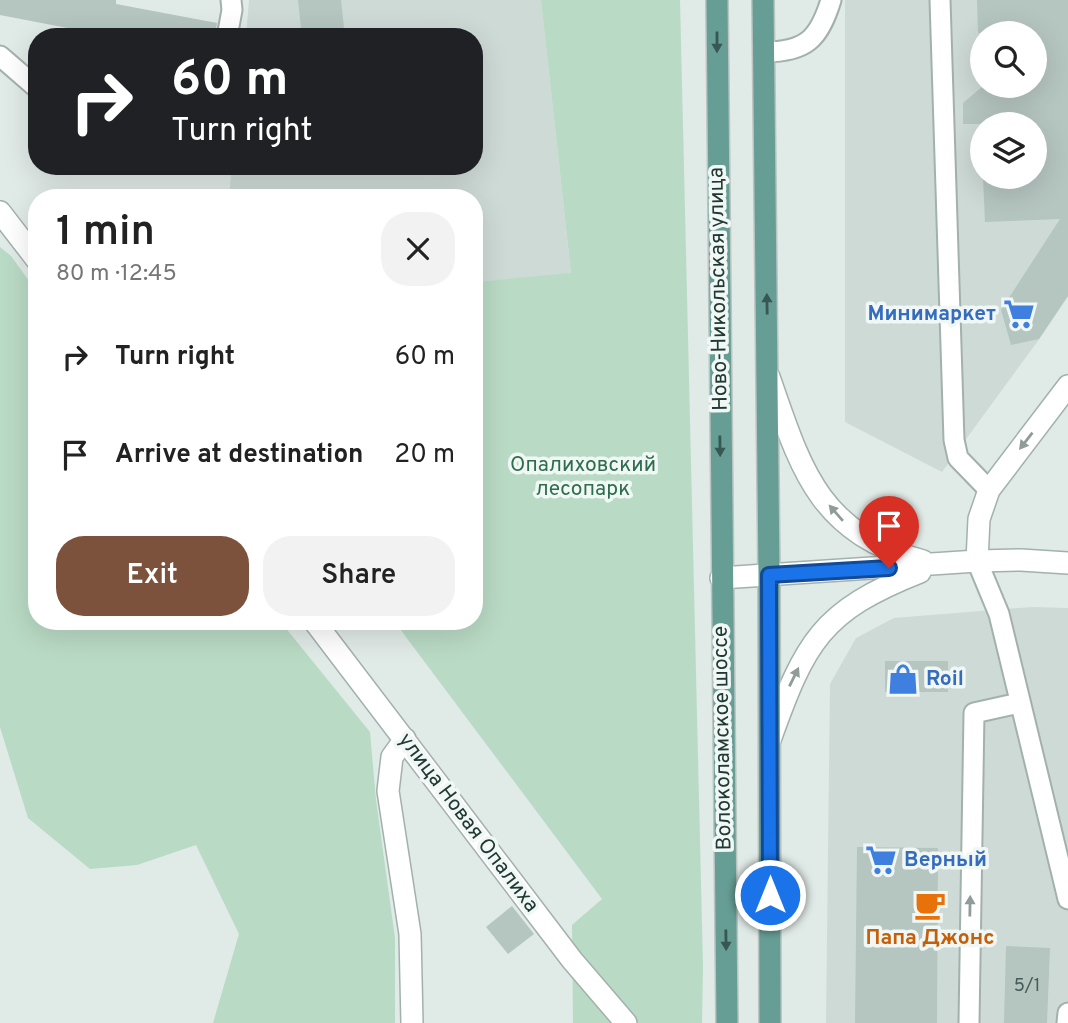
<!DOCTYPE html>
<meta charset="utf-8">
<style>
body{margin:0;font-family:Overpass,sans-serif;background:#f2f2f2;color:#222;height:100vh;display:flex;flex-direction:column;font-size:26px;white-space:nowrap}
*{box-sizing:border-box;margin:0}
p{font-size:23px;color:#767676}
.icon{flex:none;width:38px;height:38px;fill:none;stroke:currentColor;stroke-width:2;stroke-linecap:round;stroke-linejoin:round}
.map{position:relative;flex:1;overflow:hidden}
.details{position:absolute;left:28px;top:189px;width:455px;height:441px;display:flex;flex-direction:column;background:#fff;border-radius:28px;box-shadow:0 7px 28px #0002}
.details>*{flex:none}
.guide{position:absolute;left:28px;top:28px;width:455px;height:147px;border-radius:28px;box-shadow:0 7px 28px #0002;background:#202124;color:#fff;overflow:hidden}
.fabs{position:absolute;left:970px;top:21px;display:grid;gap:14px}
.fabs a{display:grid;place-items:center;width:77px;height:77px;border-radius:50%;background:#fff;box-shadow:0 7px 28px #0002;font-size:35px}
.pin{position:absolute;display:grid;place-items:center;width:60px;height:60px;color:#fff;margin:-72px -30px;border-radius:50% 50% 50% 0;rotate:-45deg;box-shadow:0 0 7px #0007}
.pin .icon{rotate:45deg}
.me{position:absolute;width:77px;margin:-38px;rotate:0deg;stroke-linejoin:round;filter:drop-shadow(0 0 5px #0008)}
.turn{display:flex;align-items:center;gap:24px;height:147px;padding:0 28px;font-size:32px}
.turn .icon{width:91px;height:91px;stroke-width:2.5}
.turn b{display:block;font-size:49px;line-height:60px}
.round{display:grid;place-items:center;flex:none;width:74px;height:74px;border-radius:28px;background:#f2f2f2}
.headline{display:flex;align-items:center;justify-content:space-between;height:119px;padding:0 28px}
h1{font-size:42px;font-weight:600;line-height:52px}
.primary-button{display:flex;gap:14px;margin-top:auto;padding:14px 28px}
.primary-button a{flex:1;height:80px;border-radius:28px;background:#7c523d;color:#fff;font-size:28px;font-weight:600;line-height:80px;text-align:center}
.primary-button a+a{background:#f2f2f2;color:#222}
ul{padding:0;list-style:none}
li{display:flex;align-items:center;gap:21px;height:98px;padding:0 28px}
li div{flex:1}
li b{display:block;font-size:26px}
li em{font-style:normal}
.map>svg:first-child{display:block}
.built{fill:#cedad6;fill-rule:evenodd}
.green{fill:#b9dac5}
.building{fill:#b5c5c0}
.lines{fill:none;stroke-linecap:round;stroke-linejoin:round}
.service-casing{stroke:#a3b1ad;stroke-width:23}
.minor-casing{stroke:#a3b1ad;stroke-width:24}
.tertiary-casing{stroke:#a3b1ad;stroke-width:24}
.primary-casing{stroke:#bcc4c2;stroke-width:24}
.service{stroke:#fff;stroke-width:19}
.minor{stroke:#fff;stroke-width:21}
.tertiary{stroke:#fff;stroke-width:21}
.primary{stroke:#669e95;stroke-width:21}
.oneway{fill:#365752}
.oneway2{fill:#909c9a}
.route-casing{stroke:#114b97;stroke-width:18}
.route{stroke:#1a73e8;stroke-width:12}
.labels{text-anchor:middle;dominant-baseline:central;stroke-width:7;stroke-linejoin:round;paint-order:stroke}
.number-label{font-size:18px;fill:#465c58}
.street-label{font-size:21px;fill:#213935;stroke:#f0f7f4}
.shop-label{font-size:21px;font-weight:bold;fill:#366cbe;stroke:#f0f7f4;text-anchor:start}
.park-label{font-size:21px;fill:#2e6e4d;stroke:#f0f7f4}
.food-label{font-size:21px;font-weight:bold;fill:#c56008;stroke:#f0f7f4}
</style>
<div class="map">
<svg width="1068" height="1023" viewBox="0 0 1068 1023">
<rect width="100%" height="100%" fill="#e0eae6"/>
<path class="built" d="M 249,0 L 541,0 L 571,274 L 474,282 L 474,198 L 229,196 L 232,166 L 474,166 L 474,37 L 246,37 Z
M 845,0 L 1068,0 L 1068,296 L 1040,338 L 942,472 L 845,422 ZM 982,33 L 1034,33 L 1034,86 L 982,86 ZM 982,124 L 1034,124 L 1034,177 L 982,177 Z
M 1032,607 L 1068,608 L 1068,1023 L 826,1023 L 830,684 L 856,638 L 894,618 Z"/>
<path class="green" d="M 541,0 L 680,0 L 703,967 L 702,1023 L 573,1023 L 572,925 L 602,899 L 394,621 L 474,621 L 474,282 L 571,273 Z
M 0,247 L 11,256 L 37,292 L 37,621 L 280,621 L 370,732 L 376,800 L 395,938 L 395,1023 L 213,1023 L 239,934 L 196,845 L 137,865 L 90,869 L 28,818 L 0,727 Z"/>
<path class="building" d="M 0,0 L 116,0 L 116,4 L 217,23 L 215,37 L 114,37 L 0,15 Z
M 298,0 L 341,0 L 345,37 L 302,37 Z
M 977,0 L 1068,0 L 1068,296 L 1039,339 L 1011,345 L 1001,310 L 1060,219 L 985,222 L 983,177 L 1034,177 L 1034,124 L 963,124 L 963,103 L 983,86 L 1034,86 L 1034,33 L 978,33 Z
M 885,661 L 948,661 L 948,692 L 885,692 Z
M 857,847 L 938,848 L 937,1023 L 855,1023 Z
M 512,906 L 534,934 L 508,954 L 486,927 Z
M 1006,946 L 1050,948 L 1047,1023 L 1004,1023 Z"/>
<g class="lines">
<defs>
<path id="service" d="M 940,0 L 954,440 L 958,458 L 989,490
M 227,37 L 232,10 L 231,0
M 764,52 C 806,52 819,39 831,0
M 0,56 L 37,88
M 977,561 L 999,614 L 1068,899
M 969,1023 L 974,713 L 1019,703
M 1067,1023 L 1068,1013"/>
<path id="minor" d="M 0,212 L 37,260
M 314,621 L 572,960 L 626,1023
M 405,739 L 392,757 L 388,791 L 410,934 L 412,1023"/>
<path id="tertiary" d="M 769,377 C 801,469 818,533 923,561
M 977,561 L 979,519 L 989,490 L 1068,386
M 721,578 L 977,561 L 1021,560 L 1068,563
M 770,740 C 805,642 821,611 920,572"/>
<path id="primary" d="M 717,0 L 727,1023
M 763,0 L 769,575 L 770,1023"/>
</defs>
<use href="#service" class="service-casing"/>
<use href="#minor" class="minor-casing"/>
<use href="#tertiary" class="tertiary-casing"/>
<use href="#primary" class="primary-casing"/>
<use href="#service" class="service"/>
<use href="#minor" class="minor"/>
<use href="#tertiary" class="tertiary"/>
<use href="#primary" class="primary"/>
</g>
<defs><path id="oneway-solid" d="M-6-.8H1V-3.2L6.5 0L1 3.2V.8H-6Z" transform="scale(1.75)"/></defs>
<g class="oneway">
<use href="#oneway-solid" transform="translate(717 42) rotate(90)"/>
<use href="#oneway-solid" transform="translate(767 304) rotate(-91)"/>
<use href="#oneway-solid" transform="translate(720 446) rotate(89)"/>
<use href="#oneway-solid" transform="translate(726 940) rotate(89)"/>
</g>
<g class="oneway2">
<use href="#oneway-solid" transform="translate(1026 441) rotate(128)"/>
<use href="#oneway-solid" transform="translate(836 513) rotate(-131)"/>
<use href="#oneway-solid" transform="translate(794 677) rotate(-64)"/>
<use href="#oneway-solid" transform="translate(970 906) rotate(-89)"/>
</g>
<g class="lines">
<defs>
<path id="route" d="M 770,895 L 769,575 L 889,568"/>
</defs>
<use href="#route" class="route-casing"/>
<use href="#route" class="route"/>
</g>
<defs>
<symbol id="supermarket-bare" viewBox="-9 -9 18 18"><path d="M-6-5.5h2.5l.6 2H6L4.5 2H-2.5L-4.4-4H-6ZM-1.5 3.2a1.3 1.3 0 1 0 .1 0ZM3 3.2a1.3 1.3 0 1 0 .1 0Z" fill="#3f7fe0" stroke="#f0f7f4" stroke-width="2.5" paint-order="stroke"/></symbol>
<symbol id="shop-bare" viewBox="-9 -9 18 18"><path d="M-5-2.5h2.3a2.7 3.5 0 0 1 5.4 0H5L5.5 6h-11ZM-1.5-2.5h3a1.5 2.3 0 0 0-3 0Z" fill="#3f7fe0" stroke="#f0f7f4" stroke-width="2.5" paint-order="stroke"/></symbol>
<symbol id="cafe-bare" viewBox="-9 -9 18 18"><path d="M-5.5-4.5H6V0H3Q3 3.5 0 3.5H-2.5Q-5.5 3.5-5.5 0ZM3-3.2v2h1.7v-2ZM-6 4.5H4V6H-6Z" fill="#e8710a" stroke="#f0f7f4" stroke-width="2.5" paint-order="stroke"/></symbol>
</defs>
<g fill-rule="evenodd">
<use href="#supermarket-bare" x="997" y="292" width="44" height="44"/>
<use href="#shop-bare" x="881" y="657" width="44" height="44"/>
<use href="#supermarket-bare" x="859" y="838" width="44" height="44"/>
<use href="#cafe-bare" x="908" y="883" width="44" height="44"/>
</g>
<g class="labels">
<g class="number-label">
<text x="1027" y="986">5/1</text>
</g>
<g class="street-label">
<text transform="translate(719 289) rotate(-91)">Ново-Никольская улица</text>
<text transform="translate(723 738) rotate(-91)">Волоколамское шоссе</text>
<text transform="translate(468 823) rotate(53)">улица Новая Опалиха</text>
</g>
<g class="shop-label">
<text x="996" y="314" text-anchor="end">Минимаркет</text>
<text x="926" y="679">Roil</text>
<text x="904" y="860">Верный</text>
</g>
<g class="park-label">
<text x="583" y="465">Опалиховский<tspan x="583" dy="24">лесопарк</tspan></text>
</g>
<g class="food-label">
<text x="930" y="938">Папа Джонс</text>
</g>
</g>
</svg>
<div class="fabs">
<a><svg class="icon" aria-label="search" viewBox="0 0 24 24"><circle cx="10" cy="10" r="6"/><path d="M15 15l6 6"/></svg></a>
<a><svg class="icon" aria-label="layers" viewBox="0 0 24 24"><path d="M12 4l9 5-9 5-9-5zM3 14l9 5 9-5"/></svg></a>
</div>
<div class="pin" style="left:889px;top:568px;background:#d93025"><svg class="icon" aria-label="arrive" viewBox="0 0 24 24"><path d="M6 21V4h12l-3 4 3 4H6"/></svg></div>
<svg class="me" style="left:770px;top:895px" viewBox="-20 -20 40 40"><circle r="17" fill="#1a73e8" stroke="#fff" stroke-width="3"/><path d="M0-11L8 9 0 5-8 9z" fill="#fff"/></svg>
<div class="guide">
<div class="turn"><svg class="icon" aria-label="right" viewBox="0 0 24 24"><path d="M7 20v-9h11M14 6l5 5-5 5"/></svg><div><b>60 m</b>Turn right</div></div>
</div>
<section class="details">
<div class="headline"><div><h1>1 min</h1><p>80 m · 12:45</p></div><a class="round"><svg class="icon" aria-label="close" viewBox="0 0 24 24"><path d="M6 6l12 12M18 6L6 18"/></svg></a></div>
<ul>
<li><svg class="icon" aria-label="right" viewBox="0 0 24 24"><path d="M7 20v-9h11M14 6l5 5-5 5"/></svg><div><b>Turn right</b></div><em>60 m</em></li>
<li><svg class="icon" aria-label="arrive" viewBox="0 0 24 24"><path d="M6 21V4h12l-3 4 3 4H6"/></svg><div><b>Arrive at destination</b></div><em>20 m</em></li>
</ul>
<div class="primary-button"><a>Exit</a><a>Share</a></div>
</section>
</div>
